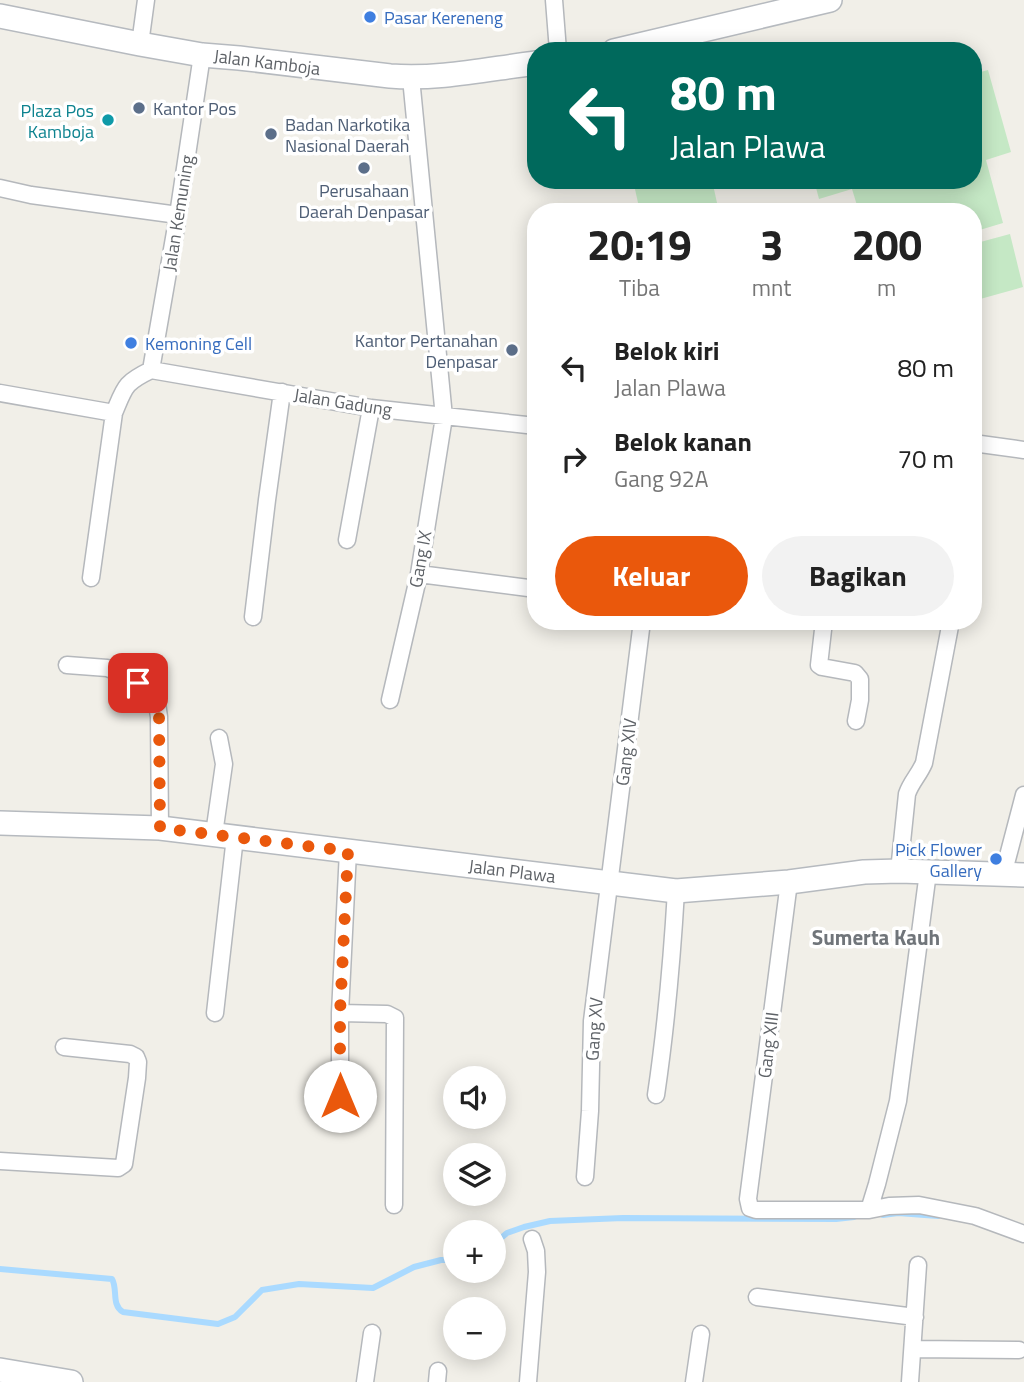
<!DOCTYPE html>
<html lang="id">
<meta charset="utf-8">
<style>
body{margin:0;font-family:"Titillium Web",sans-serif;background:#f2f2f2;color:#222;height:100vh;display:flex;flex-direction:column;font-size:26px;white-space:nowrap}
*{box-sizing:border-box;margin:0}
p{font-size:23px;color:#767676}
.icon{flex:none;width:38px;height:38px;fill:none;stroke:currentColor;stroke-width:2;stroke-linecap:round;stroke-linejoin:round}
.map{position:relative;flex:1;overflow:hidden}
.sheet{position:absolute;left:527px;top:203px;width:455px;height:427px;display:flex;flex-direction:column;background:#fff;border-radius:28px;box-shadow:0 4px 18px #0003}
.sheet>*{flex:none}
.banner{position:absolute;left:527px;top:42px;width:455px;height:147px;border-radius:28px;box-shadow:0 4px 18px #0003;background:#00695c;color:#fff;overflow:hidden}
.buttons{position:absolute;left:443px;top:1066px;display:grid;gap:14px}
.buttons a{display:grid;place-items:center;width:63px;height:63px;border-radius:50%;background:#fff;box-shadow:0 4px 18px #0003;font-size:35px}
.pin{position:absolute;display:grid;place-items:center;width:60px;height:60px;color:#fff;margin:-30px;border-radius:14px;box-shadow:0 4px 10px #0006}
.me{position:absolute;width:77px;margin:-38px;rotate:0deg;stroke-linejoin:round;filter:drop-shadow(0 0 5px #0008)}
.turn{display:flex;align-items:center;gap:24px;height:147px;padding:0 28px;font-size:32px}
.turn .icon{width:91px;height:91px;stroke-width:2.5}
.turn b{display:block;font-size:49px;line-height:60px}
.eta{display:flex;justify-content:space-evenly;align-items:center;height:119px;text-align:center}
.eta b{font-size:42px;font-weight:700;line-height:49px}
.button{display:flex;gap:14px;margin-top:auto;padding:14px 28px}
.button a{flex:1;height:80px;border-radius:42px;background:#ea580c;color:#fff;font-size:28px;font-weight:700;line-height:80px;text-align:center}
.button a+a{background:#f2f2f2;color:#222}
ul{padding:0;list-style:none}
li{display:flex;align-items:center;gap:21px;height:91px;padding:0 28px}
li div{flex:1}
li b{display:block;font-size:26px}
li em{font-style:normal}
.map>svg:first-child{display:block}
.green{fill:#c5e8c5}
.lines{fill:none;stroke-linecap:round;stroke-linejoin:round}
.stream{stroke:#aadaff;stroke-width:6}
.street-casing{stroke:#b5b8bc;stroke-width:19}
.secondary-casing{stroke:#b6babf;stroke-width:26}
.street{stroke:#fff;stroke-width:16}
.secondary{stroke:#fff;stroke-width:23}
.route{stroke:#ea580c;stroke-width:12;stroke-dasharray:0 21.6}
.shop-dot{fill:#3f7fe0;stroke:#fff;stroke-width:2.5}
.service-dot{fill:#5c6f8a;stroke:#fff;stroke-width:2.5}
.culture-dot{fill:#0f9aa8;stroke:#fff;stroke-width:2.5}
.labels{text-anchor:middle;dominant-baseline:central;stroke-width:7;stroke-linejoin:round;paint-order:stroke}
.shop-label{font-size:18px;fill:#366cbe;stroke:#fff;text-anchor:start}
.street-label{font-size:18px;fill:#5f6368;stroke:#fff}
.service-label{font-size:18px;fill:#4e5e75;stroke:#fff;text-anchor:start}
.culture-label{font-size:18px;fill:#0d838f;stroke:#fff;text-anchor:end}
.quarter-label{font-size:21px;font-weight:bold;fill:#70757a;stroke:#fff}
</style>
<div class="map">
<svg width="1024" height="1382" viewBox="0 0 1024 1382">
<rect width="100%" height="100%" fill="#f1efe8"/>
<path class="green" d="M 988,70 L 1011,152 L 986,160 L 1003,223 L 973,232 L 973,212 L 859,212 L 852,189 L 819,199 L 814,180 L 973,180 L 973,74 Z
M 633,180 L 712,180 L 719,212 L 640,212 Z
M 1010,234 L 1023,287 L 973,301 L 973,244 Z"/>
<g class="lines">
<path class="stream" d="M 883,1215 L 898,1213 L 938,1216
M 494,1244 L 507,1233 L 524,1227 L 550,1221 L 623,1218 L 836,1219 L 854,1217
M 0,1269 L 112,1279 C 118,1289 111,1305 123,1312 L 218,1324 L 235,1317 L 262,1290 L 299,1284 L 373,1288 L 414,1267 L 441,1260 L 455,1260"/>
<defs>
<path id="street" d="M 554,0 L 558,51
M 140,44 L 146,0
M 0,188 L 31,195 L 178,215
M 151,370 L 371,408 L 536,426
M 151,370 L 178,215 L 202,55
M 0,393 L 114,413
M 973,443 L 1024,450
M 347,540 L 371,408
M 419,574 L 536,589
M 91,578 L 114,413 C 125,387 124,383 151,370
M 253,617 L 267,500 L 282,392
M 824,621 L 819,665 L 822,667 L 855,673 L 860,679 L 860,700 L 856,721
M 67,665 L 107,668 L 124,674 L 150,691 L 157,703 L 159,717 L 160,828
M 390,700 L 419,574 L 444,417 L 411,78
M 214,834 L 224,764 L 219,738
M 899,871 L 907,794 C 911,782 919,775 924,763 L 951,621
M 1003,875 L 1024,795
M 789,882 L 748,1199 L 750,1208 L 756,1210 L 869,1210 L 889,1206 L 919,1205 L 975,1216 L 1024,1234
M 215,1013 L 235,837
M 340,1013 L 387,1014 L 395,1018 L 394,1205
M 656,1095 C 666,1027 672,959 676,891
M 340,1096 L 340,1013 L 348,851
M 0,1161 L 118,1168 L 124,1164 L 137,1078 L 138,1062 L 136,1057 L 130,1054 L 64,1047
M 585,1177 L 590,1111 L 592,1021 L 642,621
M 869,1210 L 877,1184 L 898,1101 L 928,872
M 757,1297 L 915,1317
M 913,1349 L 1019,1350
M 365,1382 L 372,1333
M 437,1382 L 438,1371
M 528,1382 L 537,1272 L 536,1251 L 532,1239
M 694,1382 L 701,1334
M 910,1382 L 918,1265"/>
<path id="secondary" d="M 0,16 L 140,44 L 202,55 L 239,58 L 390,76 C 438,80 487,69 536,63
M 614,51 L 830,0
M 0,823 L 160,828 L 676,891 L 789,882 L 864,872 L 899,871 L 1024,875
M 0,1370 L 71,1382"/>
</defs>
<use href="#street" class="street-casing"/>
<use href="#secondary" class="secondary-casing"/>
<use href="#street" class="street"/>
<use href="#secondary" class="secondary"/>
</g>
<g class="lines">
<path class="route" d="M 138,683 C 154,693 156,699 159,717 L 160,828 L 348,851 L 340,1013 L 340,1096"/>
</g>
<g class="shop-dot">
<circle cx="370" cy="17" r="7"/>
<circle cx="131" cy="343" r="7"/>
<circle cx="996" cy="859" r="7"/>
</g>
<g class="service-dot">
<circle cx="139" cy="108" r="7"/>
<circle cx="271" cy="134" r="7"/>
<circle cx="364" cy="168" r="7"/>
<circle cx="512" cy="350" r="7"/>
</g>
<circle class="culture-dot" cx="108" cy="120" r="7"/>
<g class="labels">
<g class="shop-label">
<text x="384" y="17">Pasar Kereneng</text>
<text x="145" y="343">Kemoning Cell</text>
<text x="982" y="849" text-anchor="end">Pick Flower<tspan x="982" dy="21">Gallery</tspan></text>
</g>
<g class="street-label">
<text transform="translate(267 62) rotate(7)">Jalan Kamboja</text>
<text transform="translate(178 213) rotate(-81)">Jalan Kemuning</text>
<text transform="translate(343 402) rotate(9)">Jalan Gadung</text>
<text transform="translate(420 559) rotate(-80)">Gang IX</text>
<text transform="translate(626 752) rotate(-83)">Gang XIV</text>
<text transform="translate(512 871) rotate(7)">Jalan Plawa</text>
<text transform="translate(594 1029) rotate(-86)">Gang XV</text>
<text transform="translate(768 1045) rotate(-83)">Gang XIII</text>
</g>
<g class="service-label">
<text x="153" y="108">Kantor Pos</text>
<text x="285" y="124">Badan Narkotika<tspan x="285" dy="21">Nasional Daerah</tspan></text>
<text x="364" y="190" text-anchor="middle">Perusahaan<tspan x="364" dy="21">Daerah Denpasar</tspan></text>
<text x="498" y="340" text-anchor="end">Kantor Pertanahan<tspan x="498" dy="21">Denpasar</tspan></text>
</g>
<g class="culture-label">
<text x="94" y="110">Plaza Pos<tspan x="94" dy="21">Kamboja</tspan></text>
</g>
<g class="quarter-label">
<text x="876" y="937">Sumerta Kauh</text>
</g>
</g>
</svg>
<div class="buttons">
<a><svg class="icon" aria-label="sound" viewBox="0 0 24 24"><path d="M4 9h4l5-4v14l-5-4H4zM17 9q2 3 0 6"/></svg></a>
<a><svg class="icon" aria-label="layers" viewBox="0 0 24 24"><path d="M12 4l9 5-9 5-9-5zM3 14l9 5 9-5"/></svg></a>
<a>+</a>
<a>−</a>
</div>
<div class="pin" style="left:138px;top:683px;background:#d93025"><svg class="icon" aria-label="arrive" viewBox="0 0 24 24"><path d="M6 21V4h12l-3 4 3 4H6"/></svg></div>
<svg class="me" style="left:340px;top:1096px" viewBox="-20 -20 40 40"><circle r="19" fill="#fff"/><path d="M0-13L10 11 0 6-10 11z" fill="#ea580c"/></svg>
<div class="banner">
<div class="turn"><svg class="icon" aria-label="left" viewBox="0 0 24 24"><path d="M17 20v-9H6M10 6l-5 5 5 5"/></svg><div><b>80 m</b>Jalan Plawa</div></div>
</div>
<section class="sheet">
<div class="eta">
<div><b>20:19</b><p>Tiba</p></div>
<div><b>3</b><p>mnt</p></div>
<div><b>200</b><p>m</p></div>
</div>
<ul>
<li><svg class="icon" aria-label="left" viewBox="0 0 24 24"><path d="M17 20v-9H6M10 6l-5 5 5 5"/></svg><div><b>Belok kiri</b><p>Jalan Plawa</p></div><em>80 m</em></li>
<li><svg class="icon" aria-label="right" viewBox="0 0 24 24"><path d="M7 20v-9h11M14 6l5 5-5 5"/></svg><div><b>Belok kanan</b><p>Gang 92A</p></div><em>70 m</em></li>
</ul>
<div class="button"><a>Keluar</a><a>Bagikan</a></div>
</section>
</div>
